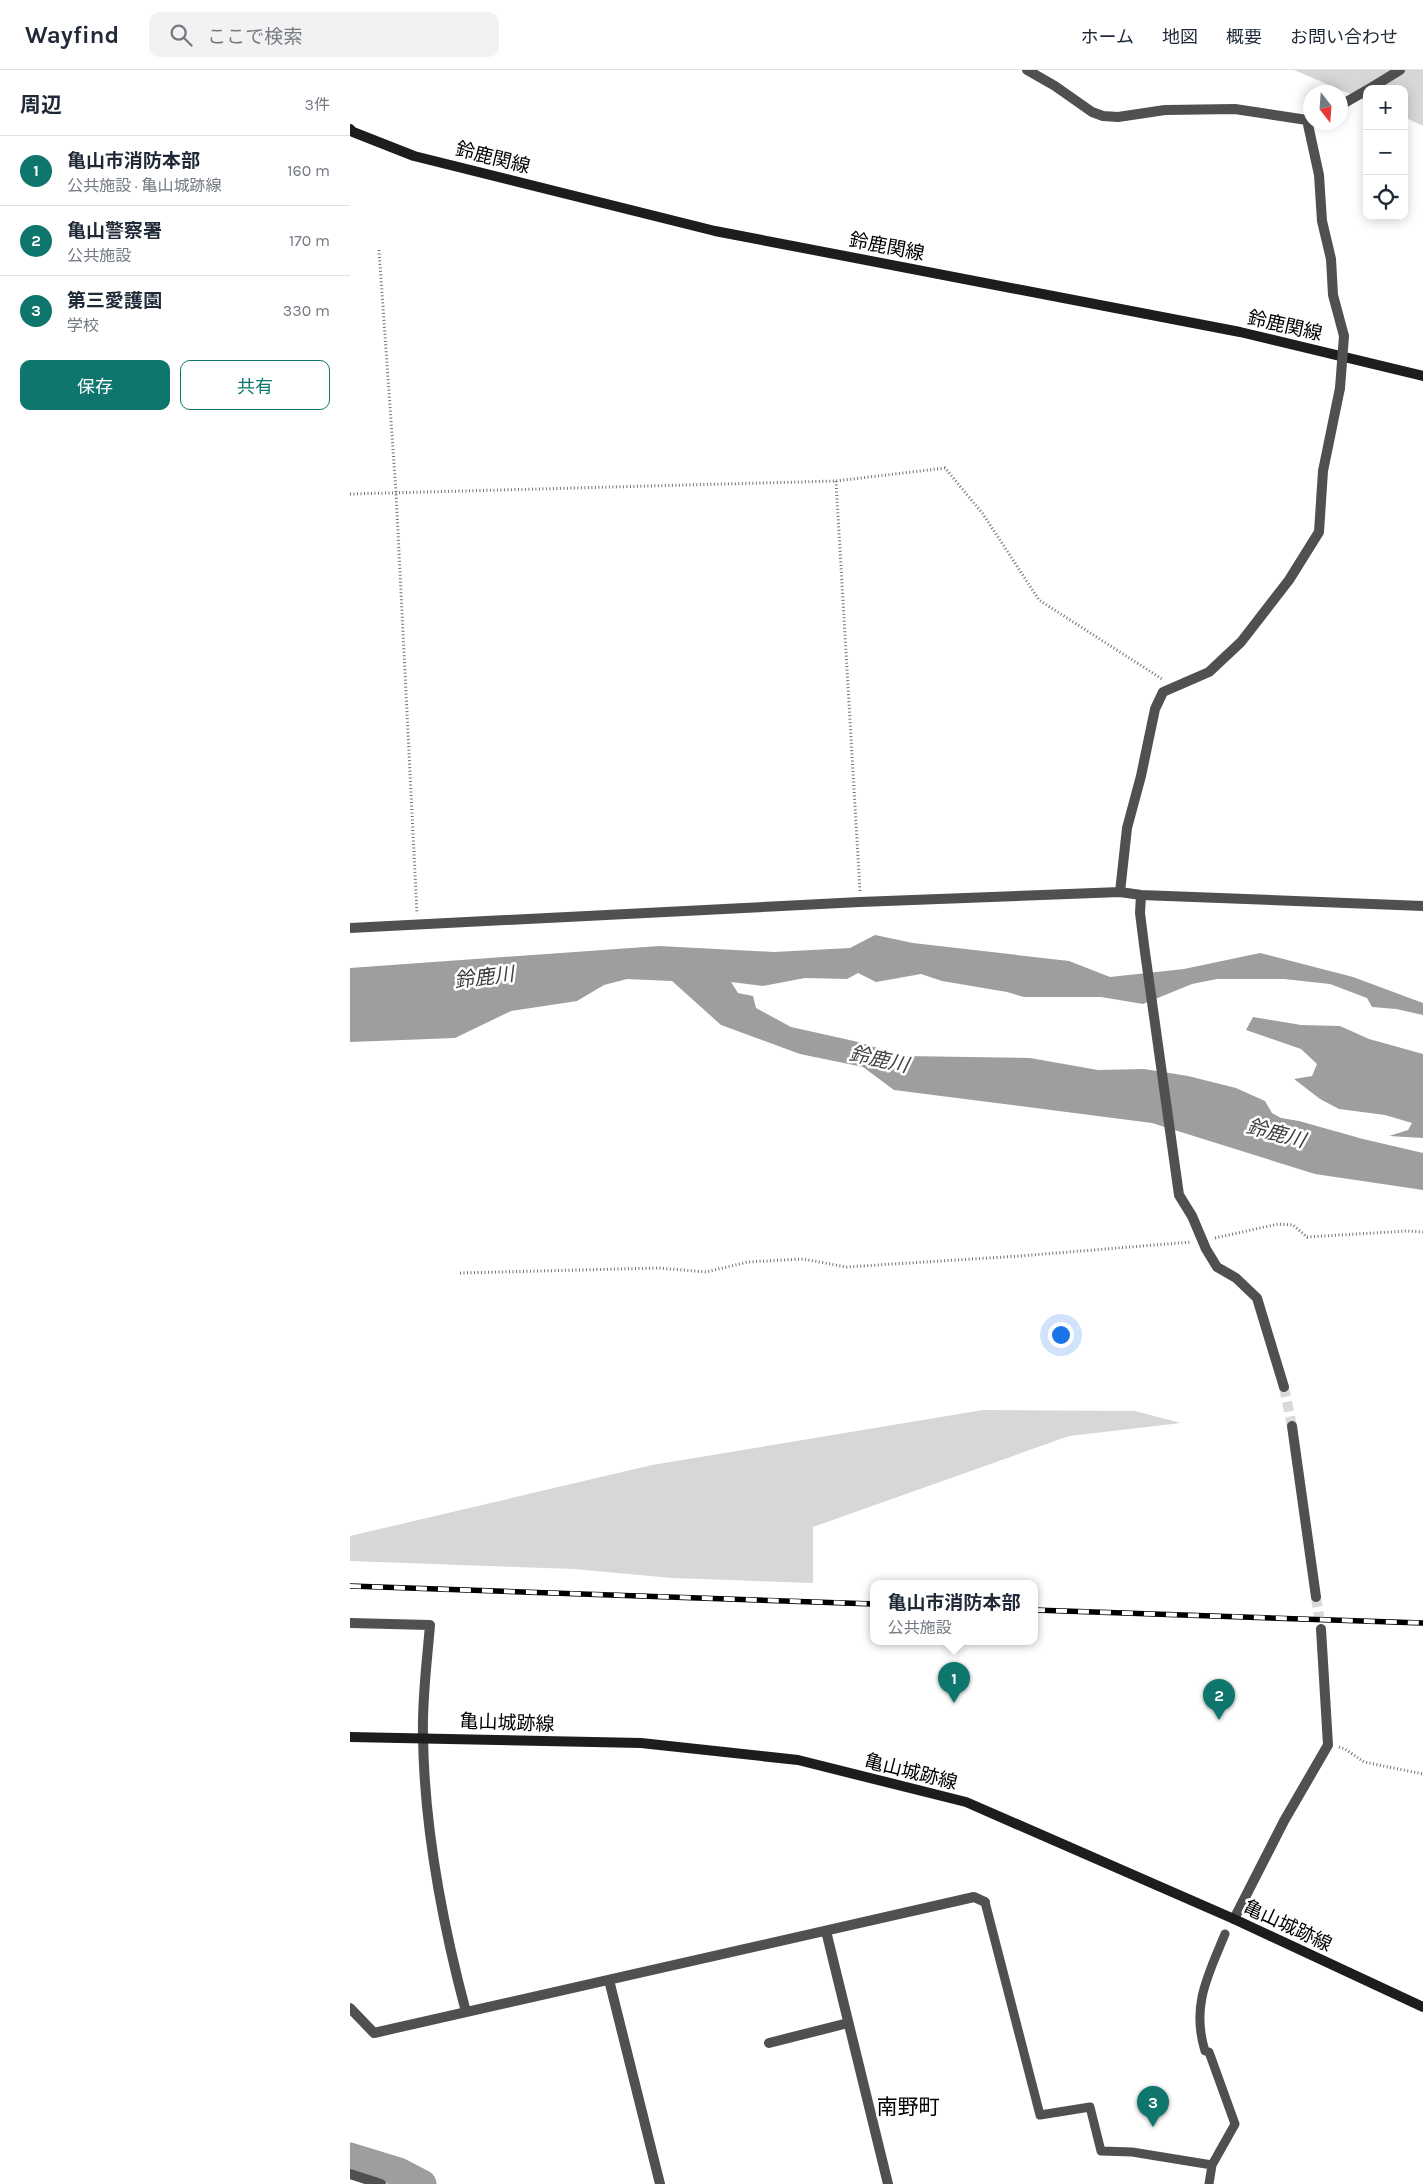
<!DOCTYPE html>
<html lang="ja">
<meta charset="utf-8">
<style>
body{margin:0;font-family:Karla,"Noto Sans JP",sans-serif;background:#f2f2f3;color:#1f2937}
.controls{position:absolute;right:15px;top:15px;display:grid;overflow:hidden;border-radius:10px;box-shadow:0 2px 12px #0003}
.controls button{width:45px;height:45px;display:grid;place-items:center;padding:0;border:0;border-bottom:1px solid #e0e1e3;background:#fff;color:#1f2937;font:25px sans-serif}
.compass{position:absolute;left:953px;top:15px;width:45px;height:45px;border-radius:50%;background:#fff;box-shadow:0 2px 12px #0003;rotate:163deg}
.you{position:absolute;left:710px;top:1264px;width:18px;height:18px;margin:-12px;border:4px solid #fff;border-radius:50%;background:#1a73e8;box-shadow:0 0 0 8px #1a73e833}
.badge{display:grid;place-items:center;width:32px;height:32px;border-radius:50%;background:#0f766e;color:#fff;font-size:16px;font-weight:700}
.pin{position:absolute;translate:-50% -41px;filter:drop-shadow(0 1px 2px #0008)}
.pin::after{content:'';position:absolute;top:26px;width:18px;height:15px;background:inherit;clip-path:polygon(0 0,100% 0,50% 100%)}
.popup{position:absolute;left:520px;top:1510px;width:168px;height:65px;box-sizing:border-box;display:grid;place-content:center;border-radius:10px;background:#fff;filter:drop-shadow(0 1px 4px #0005);font-size:16px;white-space:nowrap;color:#747a83}
.popup b{font-size:19px;color:#1f2937}
.popup::after{content:'';position:absolute;left:50%;top:100%;margin-left:-10px;border:10px solid transparent;border-top-color:#fff}
.list{margin:0;padding:0;list-style:none}
h2{display:flex;justify-content:space-between;align-items:center;height:65px;margin:0;padding:0 20px;font-size:21px}
h2 small{font-size:16px;font-weight:400;color:#747a83}
.list li{display:grid;grid-template-columns:32px 1fr auto;gap:15px;align-items:center;box-sizing:border-box;height:70px;padding:0 20px;border-top:1px solid #e0e1e3}
.list b{display:block;font-size:19px;white-space:nowrap}
.list p{margin:0;font-size:16px;white-space:nowrap;color:#747a83}
.list em{font-size:16px;font-style:normal;color:#747a83}
.actions{display:flex;gap:10px;padding:15px 20px}
.actions a{flex:1;padding:11px 0;border:1px solid #0f766e;border-radius:10px;text-align:center;font-size:18px;color:#0f766e}
.actions .main{background:#0f766e;color:#fff}
.icon{flex:none;width:28px;height:28px;fill:none;stroke:currentColor;stroke-width:2;stroke-linecap:round;stroke-linejoin:round}
.map{position:relative;flex:none;width:1073px;height:2114px;overflow:hidden}
header{display:flex;align-items:center;gap:30px;box-sizing:border-box;height:70px;padding:0 25px;background:#fff;border-bottom:1px solid #e0e1e3}
header strong{font-size:24px}
nav{display:flex;gap:28px;margin-inline-start:auto;font-size:18px}
.search{width:350px;height:45px;background:#f2f2f3;display:flex;align-items:center;gap:12px;box-sizing:border-box;padding:0 18px;border-radius:10px;color:#747a83;font-size:19px}
main{display:flex}
aside{flex:1;background:#fff}
.map>svg:first-child{display:block}
.green{fill:#d7d7d7}
.water{fill:#9e9e9e}
.lines{fill:none;stroke-linecap:round;stroke-linejoin:round}
.river{stroke:#9e9e9e;stroke-width:29}
.street-tunnel{stroke:#d9d9d9;stroke-width:10;stroke-dasharray:10 5;stroke-linecap:butt}
.path{stroke:#727272;stroke-width:3;stroke-dasharray:1 2.5;stroke-linecap:butt}
.lane{stroke:#505050;stroke-width:9}
.street{stroke:#505050;stroke-width:10}
.secondary{stroke:#1d1d1d;stroke-width:10}
.rail-casing{stroke:#000;stroke-width:5.5}
.rail{stroke:#fff;stroke-width:4;stroke-dasharray:11;stroke-linecap:butt}
.street-bridge{stroke:#505050;stroke-width:10}
.labels{text-anchor:middle;stroke-width:5;stroke-linejoin:round;paint-order:stroke}
.street-label{font-size:19px;fill:#000;stroke:#fff}
.water-label{font-size:20px;font-style:italic;fill:#3f3f3f;stroke:#fff}
.quarter-label{font-size:21px;fill:#000;stroke:#fff}
</style>
<header>
<strong>Wayfind</strong>
<div class="search"><svg class="icon" aria-label="search" viewBox="0 0 24 24"><circle cx="10" cy="10" r="6"/><path d="M15 15l6 6"/></svg>ここで検索</div>
<nav><a>ホーム</a><a>地図</a><a>概要</a><a>お問い合わせ</a></nav>
</header>
<main>
<aside>
<h2>周辺<small>3件</small></h2>
<ul class="list">
<li><span class="badge">1</span><div><b>亀山市消防本部</b><p>公共施設 · 亀山城跡線</p></div><em>160 m</em></li>
<li><span class="badge">2</span><div><b>亀山警察署</b><p>公共施設</p></div><em>170 m</em></li>
<li><span class="badge">3</span><div><b>第三愛護園</b><p>学校</p></div><em>330 m</em></li>
</ul>
<div class="actions"><a class="main">保存</a><a>共有</a></div>
</aside>
<div class="map">
<svg width="1073" height="2114" viewBox="0 0 1073 2114">
<rect width="100%" height="100%" fill="#fff"/>
<path class="green" d="M944,0H1073V56L1054,47V19H1017V31Z
M633,1340L785,1341L831,1353L719,1366L463,1457V1513L322,1508L224,1499L0,1491V1466L302,1395Z"/>
<path class="water" d="M525,865L563,873L719,891L760,907L834,899L910,883L1003,907L1073,933V945L1046,939L1022,937L1017,928L980,914L934,909H867L842,914L793,934L751,927H674L657,922L592,911L571,904L526,912L508,903L497,909L455,908L413,916L381,912L388,923L403,926L406,938L441,957L504,971L554,986L680,988L748,1000L794,999L838,1006L886,1018L915,1031L922,1043L931,1048L949,1051L1013,1069L1073,1083V1120L965,1104L802,1053L544,1020L513,997L450,984L371,955L322,911L277,909L254,915L227,931L161,941L105,968L0,972V898L309,876L424,882L500,878Z
M903,947L951,955L990,956L1019,969L1073,984V1068L1039,1066L1058,1060L1062,1053L1035,1045L989,1039L970,1029L944,1009L962,1006L967,994L951,979L896,960Z"/>
<g class="lines">
<path class="river" d="M0,2087L49,2102L72,2114"/>
<path class="street-tunnel" d="M934,1317L942,1356
M966,1527L971,1559"/>
<path class="path" d="M29,180L46,422L67,844
M486,411L510,821
M0,424L486,411L595,398L633,444L689,530L812,609
M865,1168L928,1154L943,1155L957,1167L1057,1161L1073,1162
M110,1203L309,1198L356,1202L398,1192L453,1189L496,1197L670,1186L841,1172
M989,1677L995,1679L1014,1692L1073,1704"/>
<path class="lane" d="M635,1832L690,2045L740,2037L751,2081L782,2082L862,2095
M859,2114L862,2095L885,2054L859,1982L855,1981C841,1936 858,1905 875,1864"/>
<path class="street" d="M677,0L705,16L742,42L753,46L768,47L815,40L885,39L957,50L961,49
M1019,19L1050,0
M991,35L1017,20
M957,50L969,105L972,151L981,189L983,225L994,266
M770,822L777,758L791,706L805,639L813,622L859,602L891,572L939,510L969,462L973,401L990,318
M791,825L790,843L794,875L829,1125L842,1146L856,1179L867,1197L886,1208L907,1228L934,1317
M0,858L510,832L770,822L791,825L1073,836
M942,1356L966,1527
M0,1553L80,1555C77,1592 72,1628 73,1665C74,1758 92,1852 116,1942
M884,1849L934,1751L978,1675L971,1559
M476,1861L538,2114
M259,1910L310,2114
M0,1938L24,1963L624,1827L635,1832
M419,1973L498,1953
M0,2104L31,2114"/>
<path class="secondary" d="M0,59L3,62L64,86L365,161L890,262L1073,306
M0,1667L291,1673L448,1690L616,1732L884,1849L1073,1937"/>
<g class="rail-casing">
<path id="rail" d="M0,1516L524,1534
M684,1540L1073,1553"/>
</g>
<use href="#rail" class="rail"/>
<path class="street-bridge" d="M990,318L994,266"/>
</g>
<g class="labels">
<g class="street-label">
<text transform="translate(143 87) rotate(14)" y="7">鈴鹿関線</text>
<text transform="translate(537 176) rotate(11)" y="7">鈴鹿関線</text>
<text transform="translate(935 255) rotate(13)" y="7">鈴鹿関線</text>
<text transform="translate(157 1652) rotate(2)" y="7">亀山城跡線</text>
<text transform="translate(561 1701) rotate(14)" y="7">亀山城跡線</text>
<text transform="translate(938 1855) rotate(25)" y="7">亀山城跡線</text>
</g>
<g class="water-label">
<text transform="translate(134 907) rotate(-7)" y="7">鈴鹿川</text>
<text transform="translate(529 989) rotate(12)" y="7">鈴鹿川</text>
<text transform="translate(926 1063) rotate(15)" y="7">鈴鹿川</text>
</g>
<g class="quarter-label">
<text x="558" y="2044">南野町</text>
</g>
</g>
</svg>
<div class="controls">
<button>+</button>
<button>−</button>
<button><svg class="icon" aria-label="locate" viewBox="0 0 24 24"><circle cx="12" cy="12" r="6"/><path d="M12 2v4M12 18v4M2 12h4M18 12h4"/></svg></button>
</div>
<svg class="compass" viewBox="-18 -18 36 36"><path d="M0-13l5 13h-10z" fill="#e53935"/><path d="M0 13l5-13h-10z" fill="#747a83"/></svg>
<div class="you"></div>
<div class="pin badge" style="left:604px;top:1633px">1</div>
<div class="popup"><b>亀山市消防本部</b>公共施設</div>
<div class="pin badge" style="left:869px;top:1650px">2</div>
<div class="pin badge" style="left:803px;top:2057px">3</div>
</div>
</main>
